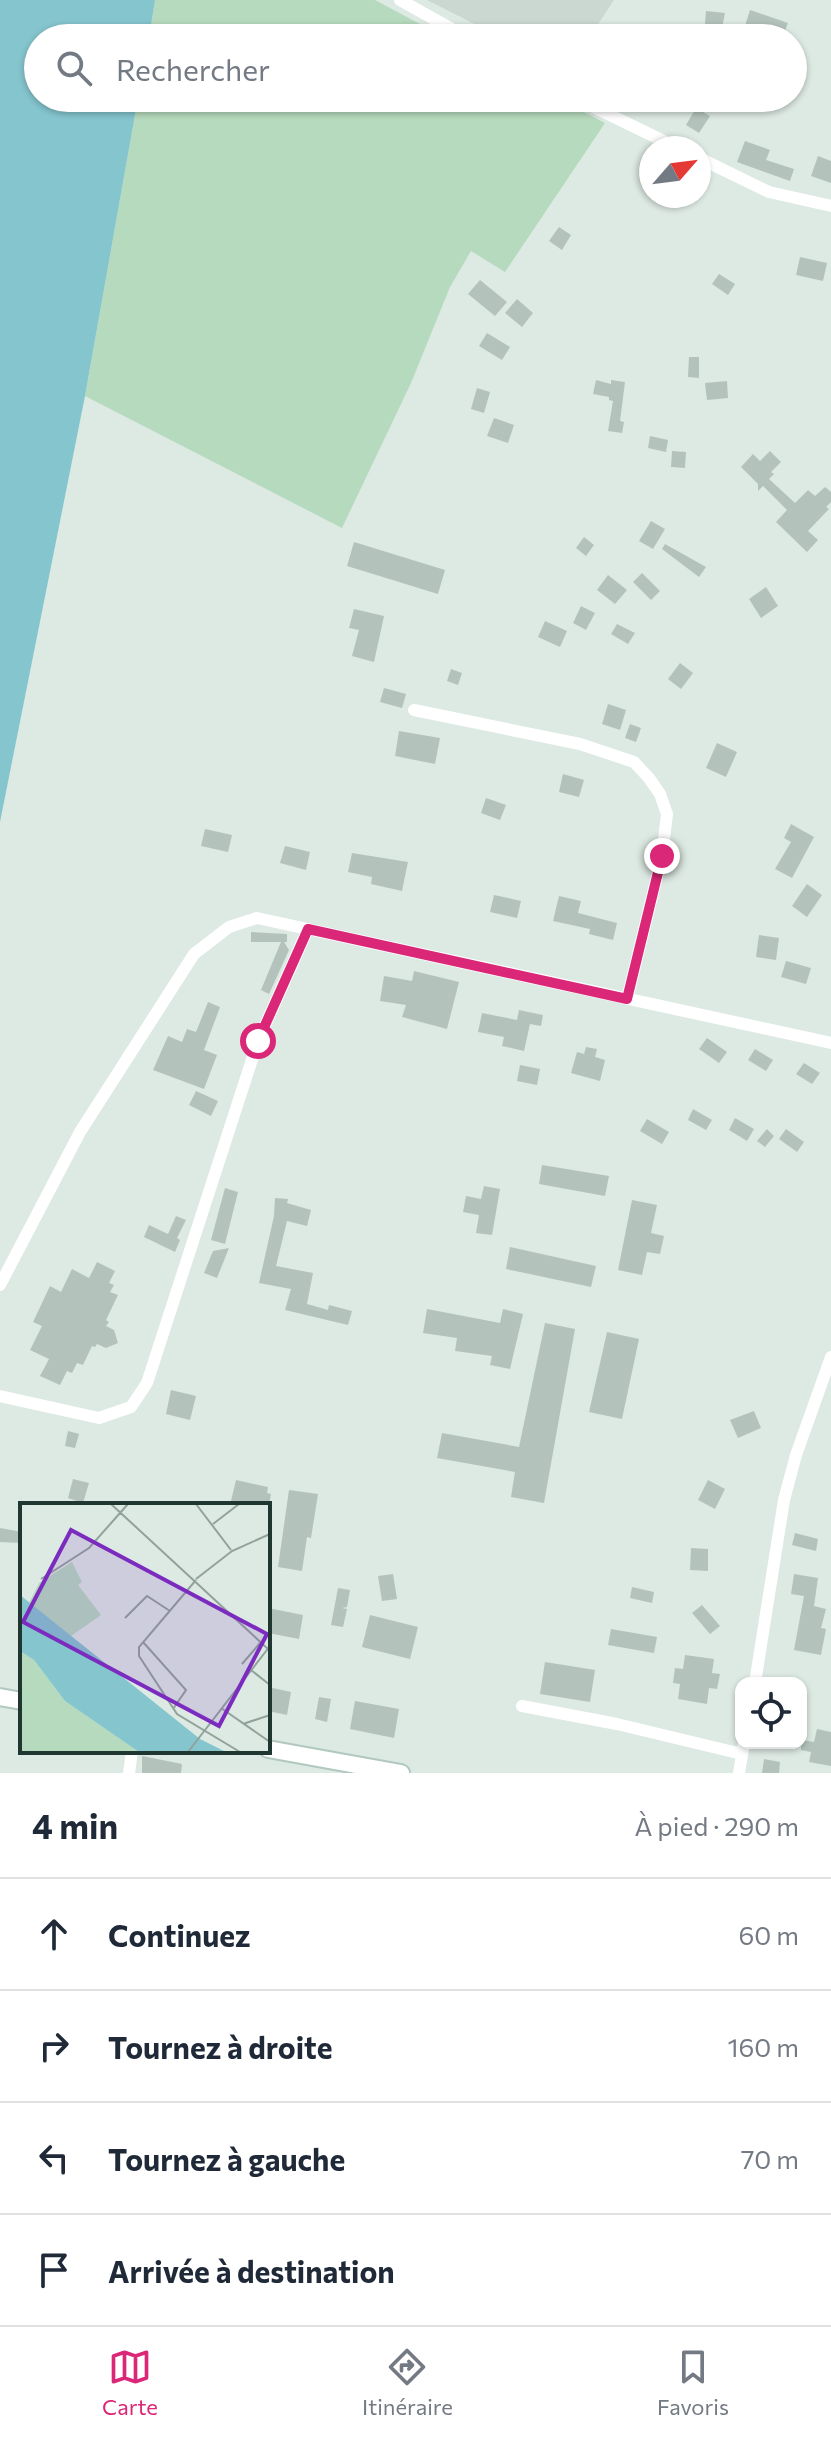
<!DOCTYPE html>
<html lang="fr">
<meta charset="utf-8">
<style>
body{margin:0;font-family:Commissioner,sans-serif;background:#f6f6f7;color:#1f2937}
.controls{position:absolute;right:24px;bottom:24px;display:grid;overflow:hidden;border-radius:16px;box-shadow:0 2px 6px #0004}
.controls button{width:72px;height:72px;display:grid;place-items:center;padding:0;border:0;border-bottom:2px solid #e0e1e3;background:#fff;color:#1f2937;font:40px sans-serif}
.compass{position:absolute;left:639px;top:136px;width:72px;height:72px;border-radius:50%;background:#fff;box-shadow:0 2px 6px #0004;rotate:62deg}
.stop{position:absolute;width:24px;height:24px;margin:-18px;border:6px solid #db2777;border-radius:50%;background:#fff}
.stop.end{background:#db2777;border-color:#fff;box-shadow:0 2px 8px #0008}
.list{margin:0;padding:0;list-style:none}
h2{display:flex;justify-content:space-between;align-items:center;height:104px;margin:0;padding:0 32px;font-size:34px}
h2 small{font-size:26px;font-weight:400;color:#747a83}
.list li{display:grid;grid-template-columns:52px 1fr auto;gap:24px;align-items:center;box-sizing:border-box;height:112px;padding:0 32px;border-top:2px solid #e0e1e3}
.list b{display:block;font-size:30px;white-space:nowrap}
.list em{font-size:26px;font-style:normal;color:#747a83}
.icon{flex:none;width:44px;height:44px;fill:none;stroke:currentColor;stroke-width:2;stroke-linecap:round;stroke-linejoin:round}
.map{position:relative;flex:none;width:831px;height:1773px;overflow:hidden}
.search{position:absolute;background:#fff;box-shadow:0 2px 6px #0004;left:24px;right:24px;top:24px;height:88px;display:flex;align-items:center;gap:20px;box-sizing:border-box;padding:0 28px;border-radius:44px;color:#747a83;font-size:30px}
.sheet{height:552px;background:#fff}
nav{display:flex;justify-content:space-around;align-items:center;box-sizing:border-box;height:112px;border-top:2px solid #e0e1e3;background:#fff;font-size:22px;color:#747a83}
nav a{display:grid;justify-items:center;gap:4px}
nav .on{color:#db2777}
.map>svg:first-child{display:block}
.built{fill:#cbd8d2}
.green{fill:#b6dabe}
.water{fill:#85c5ce}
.building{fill:#b3c3bc}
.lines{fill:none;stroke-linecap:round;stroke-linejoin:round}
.secondary-casing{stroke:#b1c8bf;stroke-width:20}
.street{stroke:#fff;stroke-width:12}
.secondary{stroke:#fff;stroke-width:16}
.route{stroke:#db2777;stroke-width:10}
.inset-road{fill:none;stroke:#91a29b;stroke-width:2}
.view{fill:#7b2cbf;fill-opacity:0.15;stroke:#7b2cbf;stroke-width:4}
.inset-edge{fill:none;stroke:#1f3730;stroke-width:4}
</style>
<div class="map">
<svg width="831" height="1773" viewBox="0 0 831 1773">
<rect width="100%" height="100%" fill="#dde9e3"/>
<path class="built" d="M427,0H614L589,38H502Z"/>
<path class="green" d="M155,0H375L446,38H149Z
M138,98H557L605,123L505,272L471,251L450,287L411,383L342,528L85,396Z"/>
<path class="water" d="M0,0H155L149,38H38V98H138L85,396L0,822Z"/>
<path class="building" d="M750,10L788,23L782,38L745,26Z
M706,11L725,13L720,38H704Z
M631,98H643L635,111L627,106Z
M696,108L710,116L699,133L686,125Z
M745,141L770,150L766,160L794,169L790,181L737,162Z
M818,156L831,161V183L811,176Z
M559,227L571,235L562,250L549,241Z
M800,257L827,263L823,281L796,275Z
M719,274L735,284L728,295L712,284Z
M480,280L507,302L495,316L468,294Z
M517,299L533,313L522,327L505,313Z
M487,333L510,347L502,360L479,346Z
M689,357H699V378L688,377Z
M596,380L611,384V380L625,382L620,421L624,422L622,433L608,431L613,401L609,400V397L593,394Z
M727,381L728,398L707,400L705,383Z
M477,388L490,392L484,413L471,409Z
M494,418L514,425L508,443L487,436Z
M650,436L668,440L666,452L648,448Z
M672,451L686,452L685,468L671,467Z
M770,451L781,462L771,472L774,474L769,479L795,503L808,490L815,496L825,487L831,492V502L826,507L829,509L808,531L818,540L807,552L776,522L787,510L763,486L758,491V484L741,467L753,454L760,461Z
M651,521L665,529L653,549L639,541Z
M584,537L594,545L586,556L576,548Z
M354,542L445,570L438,594L347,566Z
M665,544L706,567L699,577L662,549Z
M642,573L660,591L651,600L633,582Z
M608,575L627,590L615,604L597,590Z
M766,587L778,606L761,618L749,599Z
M581,606L595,613L586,630L573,623Z
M354,609L384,616L374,662L352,656L359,630L349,628Z
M545,621L567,631L560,647L538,637Z
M617,624L635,633L628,644L611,634Z
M680,663L693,673L681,689L668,679Z
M451,669L462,673L458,685L447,681Z
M384,688L406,694L402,708L380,702Z
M608,704L626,710L620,730L602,724Z
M630,724L641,728L636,742L625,738Z
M399,731L440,738L435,764L395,756Z
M717,743L737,752L726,777L706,768Z
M563,774L584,780L579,797L559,792Z
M486,798L506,805L500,820L481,813Z
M791,824L814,837L792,878L775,869L791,842L784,838Z
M205,829L232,835L228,852L201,846Z
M285,846L310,852L306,870L280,863Z
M352,853L408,862L402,891L371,884L372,877L348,872Z
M807,884L822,895L807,917L792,906Z
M494,895L521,901L517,918L490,912Z
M559,896L581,901L578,913L617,923L613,940L589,934L590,929L553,921Z
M251,932L287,934V942H284L289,950L269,994L261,990L281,942H251Z
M759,935L779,938L776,960L756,957Z
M786,961L811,968L806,984L781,977Z
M414,971L459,982L447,1029L402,1017L406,1005L380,1001L384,976L412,981Z
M208,1002L220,1007L204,1050L217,1055L204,1089L153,1070L168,1036L182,1042L187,1029L196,1032Z
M519,1010L543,1015L541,1026L530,1024L524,1051L502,1046L504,1037L478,1032L482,1013L517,1020Z
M707,1038L727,1052L719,1063L699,1049Z
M586,1047L597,1049L595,1057L605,1060L600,1081L571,1073L577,1052L584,1054Z
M755,1049L773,1060L766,1071L748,1060Z
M804,1063L820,1073L812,1084L796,1074Z
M520,1065L540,1069L537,1085L517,1081Z
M196,1091L218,1101L211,1116L189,1105Z
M693,1109L712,1120L706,1130L688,1120Z
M735,1118L754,1129L747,1141L729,1130Z
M647,1119L669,1132L662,1144L640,1131Z
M767,1129L774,1136L765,1147L757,1141Z
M786,1129L804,1142L797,1152L779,1139Z
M542,1165L609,1176L605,1196L539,1184Z
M484,1186L500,1189L492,1235L476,1233L479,1215L463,1212L466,1196L481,1199Z
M225,1188L238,1192L225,1244L211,1240Z
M275,1198L288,1199L287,1203L311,1210L307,1226L287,1221L276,1266L313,1273L307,1304L328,1310L329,1305L352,1311L348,1325L285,1310L291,1289L259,1283L274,1216Z
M632,1200L657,1205L651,1233L664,1236L660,1254L647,1252L642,1275L618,1270Z
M176,1216L186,1220L177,1238L180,1240L175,1252L144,1237L149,1225L168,1234Z
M510,1247L596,1266L591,1287L506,1269Z
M229,1248L217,1278L204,1273L213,1251Z
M97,1262L115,1271L109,1283L114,1285L110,1292L118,1295L106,1320L109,1322L106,1326L114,1330L118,1343L106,1348L97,1344L95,1347L92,1346L83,1365L77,1363L72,1373L67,1371L60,1385L40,1376L49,1359L30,1350L42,1326L33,1322L50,1286L61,1292L72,1269L89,1278Z
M427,1309L500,1323L503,1309L523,1314L510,1369L490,1365L492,1356L455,1351L457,1338L423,1333Z
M545,1323L575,1329L544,1503L511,1497L515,1472L437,1458L442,1433L519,1447Z
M607,1332L639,1339L622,1419L589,1412Z
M171,1390L196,1396L190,1420L166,1414Z
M754,1411L761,1428L738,1438L730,1420Z
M68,1431L79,1434L75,1448L65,1446Z
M73,1479L89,1483L83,1503L68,1498Z
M236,1480L268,1487L267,1493L271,1494L269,1505H230Z
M708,1480L725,1489L715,1509L698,1500Z
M289,1490L318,1494L311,1538L307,1537L302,1571L278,1567Z
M0,1528L22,1532V1543L0,1542Z
M795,1533L818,1539L816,1551L792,1545Z
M691,1548L708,1549V1571L690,1570Z
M393,1574L397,1599L382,1601L378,1576Z
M794,1574L818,1578L814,1606L826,1609L821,1628L826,1629L821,1655L794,1650L804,1596L791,1594Z
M632,1587L654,1592L652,1603L630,1598Z
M338,1588L350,1590L347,1607L342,1608L347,1609L343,1627L331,1625Z
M702,1605L720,1626L710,1634L692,1613Z
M268,1608L303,1615L299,1639L268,1633Z
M370,1615L418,1627L410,1659L362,1647Z
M611,1629L657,1637L654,1653L608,1645Z
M685,1655L714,1659L712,1673L720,1674L717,1689L709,1688L707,1704L678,1699L680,1684L673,1683L675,1668L683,1669Z
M545,1662L595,1670L590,1702L540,1694Z
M268,1687L291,1692L287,1715L268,1711Z
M319,1697L331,1699L327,1722L315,1719Z
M355,1701L399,1709L394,1738L350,1729Z
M817,1729L831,1732V1766L809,1762L811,1752L801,1750V1740L814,1742Z
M142,1756L182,1764L181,1773H142Z
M764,1759L780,1762L779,1773H762Z"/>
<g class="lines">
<g class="secondary-casing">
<path id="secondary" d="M0,1697L22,1701
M268,1749L401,1773"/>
</g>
<path class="street" d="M400,0L468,38
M575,98L678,148
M699,158L769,192L831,206
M414,710L580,744L634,762L649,778L660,794L667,814L662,856L627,999
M0,1285L80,1132L194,954L229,927L257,918L831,1043
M0,1396L99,1418L131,1407L147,1383L258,1041L308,929
M755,1683L784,1500L796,1455L831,1357
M522,1706L617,1724L742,1754
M129,1773L132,1751
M739,1773L744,1743"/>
<use href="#secondary" class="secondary"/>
</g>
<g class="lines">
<path class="route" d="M258,1041L308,929L627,999L662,856"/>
</g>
<g transform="translate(20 1503)">
<rect width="250" height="250" fill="#dde9e3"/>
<path d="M52,59L62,79L58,82L81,112L51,133L9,100L19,80ZM0,148L14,157L45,198L119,249H0Z" fill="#b6dabe"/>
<path d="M0,92L180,236L206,249H119L45,198L14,157L0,148Z" fill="#85c5ce"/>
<path class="inset-road" d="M91,1L248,146M176,1L211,47M193,21L219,1M21,76L69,45L108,1M176,76L212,48L250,31M176,77L119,144V153L157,211L220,249M105,115L127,93L150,108M123,139L166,187L153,206M222,161L240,140M231,167L250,182M201,205L250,239M223,221L250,212M168,249L250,143"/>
<path class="view" d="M51,27L247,131L199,223L3,119Z"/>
<rect width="250" height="250" class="inset-edge"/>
</g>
</svg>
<div class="controls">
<button><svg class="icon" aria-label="locate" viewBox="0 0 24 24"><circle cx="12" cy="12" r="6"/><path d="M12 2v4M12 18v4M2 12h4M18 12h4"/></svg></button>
</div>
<svg class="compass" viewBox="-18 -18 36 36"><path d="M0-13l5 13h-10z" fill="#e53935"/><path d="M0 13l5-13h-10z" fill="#747a83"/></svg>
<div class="stop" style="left:258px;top:1041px"></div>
<div class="stop end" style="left:662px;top:856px"></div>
<div class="search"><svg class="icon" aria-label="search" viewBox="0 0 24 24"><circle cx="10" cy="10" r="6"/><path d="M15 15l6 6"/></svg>Rechercher</div>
</div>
<section class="sheet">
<h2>4 min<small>À pied · 290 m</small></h2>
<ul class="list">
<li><svg class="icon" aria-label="ahead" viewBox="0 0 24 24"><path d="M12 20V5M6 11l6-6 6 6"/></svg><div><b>Continuez</b></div><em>60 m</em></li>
<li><svg class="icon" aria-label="right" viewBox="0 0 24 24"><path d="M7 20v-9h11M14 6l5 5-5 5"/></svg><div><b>Tournez à droite</b></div><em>160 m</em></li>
<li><svg class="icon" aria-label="left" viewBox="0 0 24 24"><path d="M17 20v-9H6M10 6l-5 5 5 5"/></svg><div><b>Tournez à gauche</b></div><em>70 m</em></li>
<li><svg class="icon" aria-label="arrive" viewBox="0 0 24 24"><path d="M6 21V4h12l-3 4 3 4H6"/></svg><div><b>Arrivée à destination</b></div></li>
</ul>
</section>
<nav>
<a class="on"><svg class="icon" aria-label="map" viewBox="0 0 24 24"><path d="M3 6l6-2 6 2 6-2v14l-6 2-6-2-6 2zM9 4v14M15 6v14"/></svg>Carte</a>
<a><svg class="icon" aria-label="directions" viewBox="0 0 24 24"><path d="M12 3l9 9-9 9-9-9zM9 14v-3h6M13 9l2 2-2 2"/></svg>Itinéraire</a>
<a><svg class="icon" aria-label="saved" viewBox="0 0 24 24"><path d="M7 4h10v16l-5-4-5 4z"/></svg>Favoris</a>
</nav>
